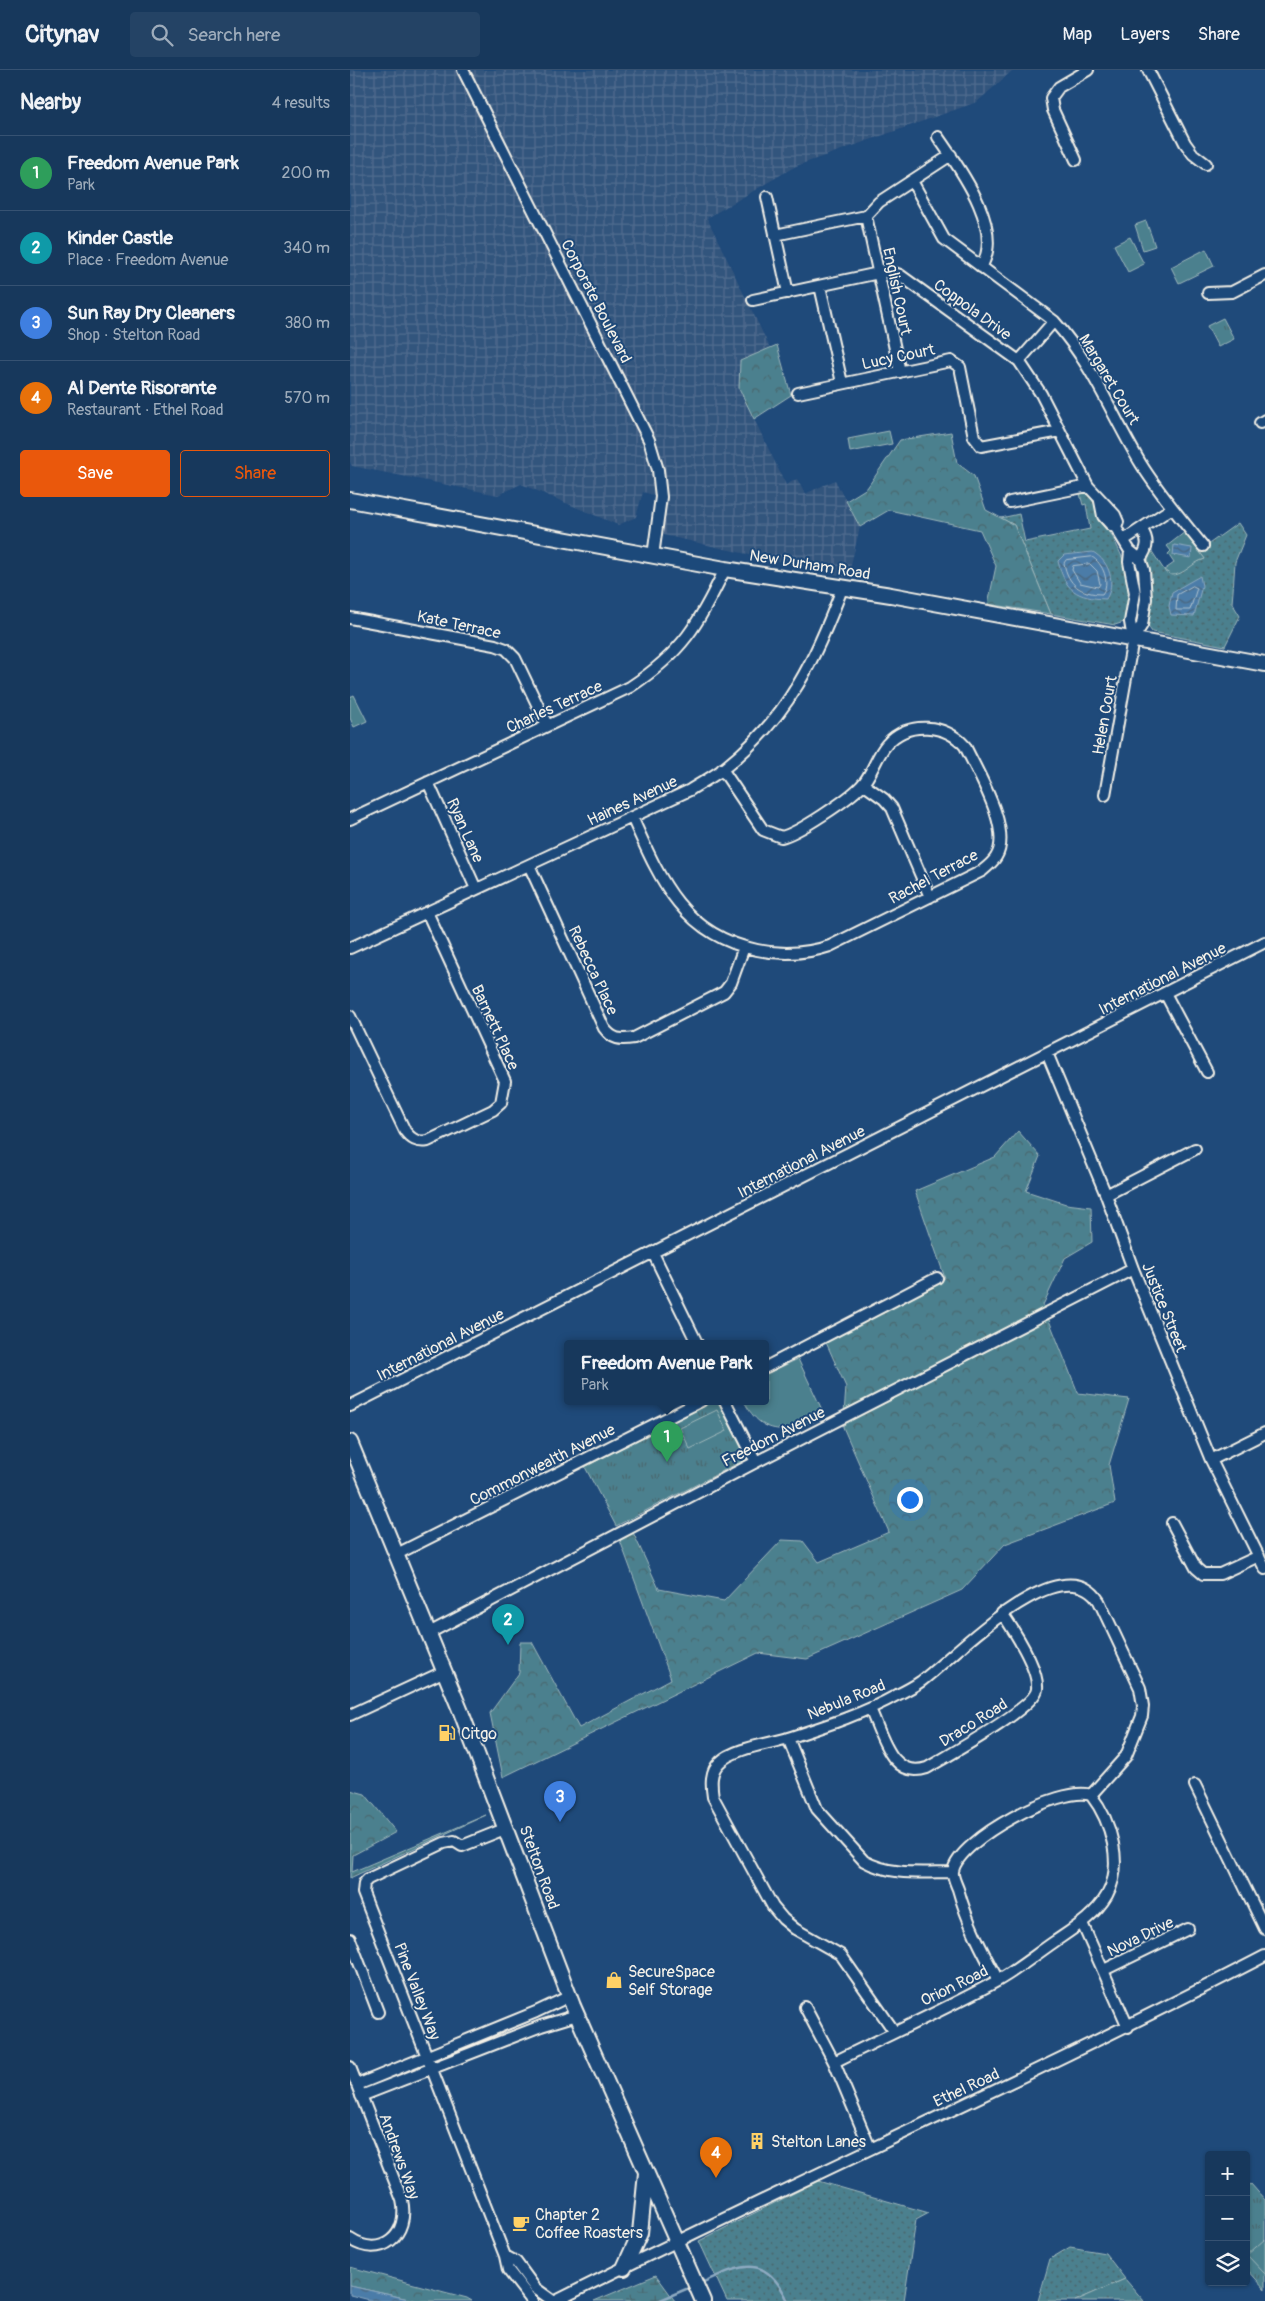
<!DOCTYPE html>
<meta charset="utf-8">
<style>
body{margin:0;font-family:Pangolin,sans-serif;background:#244365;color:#f1f3f6}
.controls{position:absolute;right:15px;bottom:15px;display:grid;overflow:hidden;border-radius:5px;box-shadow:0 1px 4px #0004}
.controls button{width:45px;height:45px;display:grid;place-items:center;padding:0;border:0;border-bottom:1px solid #365272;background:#17385c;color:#f1f3f6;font:25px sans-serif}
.you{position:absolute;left:559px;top:1429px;width:18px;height:18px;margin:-12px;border:4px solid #fff;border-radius:50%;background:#1a73e8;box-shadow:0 0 0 8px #1a73e833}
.badge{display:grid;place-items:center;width:32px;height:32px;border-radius:50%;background:#ea580c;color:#fff;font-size:16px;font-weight:700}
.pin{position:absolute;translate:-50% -41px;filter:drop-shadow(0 1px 2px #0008)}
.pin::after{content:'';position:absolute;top:26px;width:18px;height:15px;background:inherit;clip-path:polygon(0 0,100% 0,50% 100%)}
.popup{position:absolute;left:214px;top:1270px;width:205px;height:65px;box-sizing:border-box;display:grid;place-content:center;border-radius:5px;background:#17385c;filter:drop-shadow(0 1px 4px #0005);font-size:16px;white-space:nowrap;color:#9eacbb}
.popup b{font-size:19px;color:#f1f3f6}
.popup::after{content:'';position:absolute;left:50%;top:100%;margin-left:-10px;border:10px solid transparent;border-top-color:#17385c}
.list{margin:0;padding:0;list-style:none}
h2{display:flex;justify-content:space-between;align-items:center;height:65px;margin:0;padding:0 20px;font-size:21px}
h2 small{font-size:16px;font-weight:400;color:#9eacbb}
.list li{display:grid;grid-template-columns:32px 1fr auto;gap:15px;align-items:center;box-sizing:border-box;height:75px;padding:0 20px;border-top:1px solid #365272}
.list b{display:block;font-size:19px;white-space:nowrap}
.list p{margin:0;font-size:16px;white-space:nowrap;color:#9eacbb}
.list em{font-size:16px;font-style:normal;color:#9eacbb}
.actions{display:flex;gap:10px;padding:15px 20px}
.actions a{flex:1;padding:11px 0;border:1px solid #ea580c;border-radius:5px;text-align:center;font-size:18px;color:#ea580c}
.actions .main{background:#ea580c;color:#fff}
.icon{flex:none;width:28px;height:28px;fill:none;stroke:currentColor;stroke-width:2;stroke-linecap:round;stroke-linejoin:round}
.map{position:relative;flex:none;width:915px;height:2231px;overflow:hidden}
header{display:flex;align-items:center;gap:30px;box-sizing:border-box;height:70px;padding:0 25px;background:#17385c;border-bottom:1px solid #365272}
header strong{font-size:24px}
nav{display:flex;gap:28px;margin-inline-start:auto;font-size:18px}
.search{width:350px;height:45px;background:#244365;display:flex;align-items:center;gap:12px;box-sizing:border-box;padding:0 18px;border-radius:5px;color:#9eacbb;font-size:19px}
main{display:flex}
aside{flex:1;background:#17385c}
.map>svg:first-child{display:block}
.industrial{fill:url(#industrial-grid)}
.grass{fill:url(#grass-dots);stroke:#a0b8bb}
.forest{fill:url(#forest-crowns);stroke:#a0b8bb}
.wetland{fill:url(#wetland-marsh);stroke:#a0b8bb}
.park{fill:url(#park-tufts);stroke:#a0b8bb}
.garden{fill:#4b808e;stroke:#a0b8bb}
.water{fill:url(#water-waves);stroke:#8fabc2}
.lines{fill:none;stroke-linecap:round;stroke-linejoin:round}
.shore{stroke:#b0c2ce;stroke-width:1}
.stream{stroke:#8fabc2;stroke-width:2.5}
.street-casing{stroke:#f4f1e8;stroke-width:14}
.secondary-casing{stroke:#f4f1e8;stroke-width:18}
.street{stroke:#1f4a7a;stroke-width:10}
.secondary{stroke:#1f4a7a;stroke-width:14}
.labels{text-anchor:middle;stroke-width:4;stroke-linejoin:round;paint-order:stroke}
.street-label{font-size:16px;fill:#f4f1e8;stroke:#1f4a7a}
.poi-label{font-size:16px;fill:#f4f1e8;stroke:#1f4a7a;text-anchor:start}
</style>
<header>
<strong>Citynav</strong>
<div class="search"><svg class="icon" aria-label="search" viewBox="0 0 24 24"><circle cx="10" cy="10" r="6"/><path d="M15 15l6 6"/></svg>Search here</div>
<nav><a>Map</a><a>Layers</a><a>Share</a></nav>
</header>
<main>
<aside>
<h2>Nearby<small>4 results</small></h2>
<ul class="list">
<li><span class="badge" style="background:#2e9e5b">1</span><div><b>Freedom Avenue Park</b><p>Park</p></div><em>200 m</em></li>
<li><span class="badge" style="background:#0f9aa8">2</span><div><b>Kinder Castle</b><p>Place · Freedom Avenue</p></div><em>340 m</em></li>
<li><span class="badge" style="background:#3f7fe0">3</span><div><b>Sun Ray Dry Cleaners</b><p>Shop · Stelton Road</p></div><em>380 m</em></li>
<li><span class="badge" style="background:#e8710a">4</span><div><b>Al Dente Risorante</b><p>Restaurant · Ethel Road</p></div><em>570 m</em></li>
</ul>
<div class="actions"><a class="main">Save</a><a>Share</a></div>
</aside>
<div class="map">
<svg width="915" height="2231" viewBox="0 0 915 2231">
<defs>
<pattern id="industrial-grid" width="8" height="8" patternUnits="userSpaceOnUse" patternTransform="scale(1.25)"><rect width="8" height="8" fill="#33547d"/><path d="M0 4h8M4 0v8" fill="none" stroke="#516d8f"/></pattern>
<pattern id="grass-dots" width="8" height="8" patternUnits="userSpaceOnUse" patternTransform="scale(1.25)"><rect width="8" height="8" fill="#4b808e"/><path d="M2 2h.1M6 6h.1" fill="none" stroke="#4a676e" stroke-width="1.8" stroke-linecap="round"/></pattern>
<pattern id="forest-crowns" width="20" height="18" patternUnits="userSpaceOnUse" patternTransform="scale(1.25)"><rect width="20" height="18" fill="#4b808e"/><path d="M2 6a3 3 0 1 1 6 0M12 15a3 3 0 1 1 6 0" fill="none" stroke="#4a676e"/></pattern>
<pattern id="wetland-marsh" width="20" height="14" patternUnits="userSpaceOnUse" patternTransform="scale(1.25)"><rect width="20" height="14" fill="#4b808e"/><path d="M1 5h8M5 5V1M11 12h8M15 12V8" fill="none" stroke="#4a676e"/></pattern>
<pattern id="park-tufts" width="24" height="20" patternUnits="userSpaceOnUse" patternTransform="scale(1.25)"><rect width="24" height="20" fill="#4b808e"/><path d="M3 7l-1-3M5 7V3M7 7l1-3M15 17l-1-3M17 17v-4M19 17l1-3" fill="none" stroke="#4a676e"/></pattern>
<pattern id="water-waves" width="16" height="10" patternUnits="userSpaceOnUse" patternTransform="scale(1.25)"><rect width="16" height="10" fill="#4b7ca8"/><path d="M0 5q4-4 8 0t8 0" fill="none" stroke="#4a657c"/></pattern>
</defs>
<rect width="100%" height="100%" fill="#1f4a7a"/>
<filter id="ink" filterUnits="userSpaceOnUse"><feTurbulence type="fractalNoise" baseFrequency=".02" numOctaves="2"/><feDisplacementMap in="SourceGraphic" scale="10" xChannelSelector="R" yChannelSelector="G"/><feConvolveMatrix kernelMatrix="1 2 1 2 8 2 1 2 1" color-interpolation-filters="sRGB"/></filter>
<g filter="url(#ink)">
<path class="industrial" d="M0,0H663L627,32L446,96L357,148L420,278L390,291L389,318L436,415L447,409L455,424L485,410L510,457L498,507L309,464L314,428L293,422L286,447L268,455L171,414L148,425L2,396L0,392Z"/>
<path class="grass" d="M733,421L740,426C759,463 795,510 774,552L765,555L701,544L664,455L651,448L669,444L675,472L740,459L736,434L733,435L730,424Z
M888,453L896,465L885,492L883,521L882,533L890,546L875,576L802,562C790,549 795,496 801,480L816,503L855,489L849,481Z
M468,2111L579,2143L566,2150L554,2231H377L349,2171Z
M720,2177L755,2183L775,2209L725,2231H688L700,2189Z"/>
<path class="forest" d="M427,275L441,325L404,349L389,318L390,291Z
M601,362L607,393L624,406L636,440L664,455L701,544L638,534L646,496L630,460L539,440L510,457L496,431L517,418L550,370Z
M668,1061L690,1086L676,1121L716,1134L741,1137L742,1172L715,1188L693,1235L728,1323L779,1329L759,1395L765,1433L655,1474L612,1520L457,1589L408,1583L153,1707L140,1643L169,1603L170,1572H182L229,1658L321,1609L268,1465L281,1458L309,1519L374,1531L432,1470L453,1471L469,1492L539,1462L493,1357L496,1317L475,1270L595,1208L565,1121L645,1087Z
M0,1720L15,1724L46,1762L3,1785L2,1802L136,1745L0,1808Z
M0,2197L117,2228L122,2231H68L0,2216Z"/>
<path class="wetland" d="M306,2205L325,2231H244Z"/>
<path class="park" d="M873,248L884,269L868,277L857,256Z
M539,361L542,374L500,382L498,369Z
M361,1331H370L400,1387L266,1456L235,1397Z
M901,2114L915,2130V2219L896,2198V2118Z
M775,2209L794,2231H725Z"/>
<path class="garden" d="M796,151L805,176L793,180L785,155Z
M780,167L794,194L778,202L764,175Z
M856,179L864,196L829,213L821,197Z
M835,462L855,489C842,492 834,506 821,505L814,500L824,493L818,484L821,481L817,476Z
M787,493L793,517L787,552L789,526L785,496Z
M4,625L17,651L4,657L0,648V627Z
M448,1289L475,1346C442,1362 413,1370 394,1331H416V1304Z
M367,1340L377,1361L340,1379L330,1358Z
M915,2169V2204L897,2185Z"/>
<path class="water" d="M824,475L842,478L841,488L823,485Z
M743,482C760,492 766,513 756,529C727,528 715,521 708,491L714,485Z
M850,506L852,516L844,546L821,545L819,536L822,522Z
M0,2216L67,2231H24L0,2225Z"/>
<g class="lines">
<path class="shore" d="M742,487C753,493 761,513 752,524C731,524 718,515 714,493L716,490Z
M740,494L747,501L750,514L748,517L730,513L722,500L723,496Z
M843,516L847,518L840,540H826L827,525Z"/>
<path class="stream" d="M351,2213C392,2195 415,2182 438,2231
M308,2231L341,2217"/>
<g class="street-casing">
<path id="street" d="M113,0L299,370L308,400L311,427L303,486
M798,0L835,73L843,84L856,94
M588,67C610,99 655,159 631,197
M726,90L703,40L701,28L709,17L738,0
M562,111L594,169L704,251C744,296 761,344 791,394C809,423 832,450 853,476
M417,127L438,223
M516,146L550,302
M516,146L529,132L601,85
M425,165L516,146
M470,216L492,313
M858,223L882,222L915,205
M403,230L538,201L550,205L669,291L691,324L738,416L765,445L768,452L766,458
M669,291L704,251
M448,323L601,291L610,297L624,367L631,376L710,361
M910,353L915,350
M750,431L753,446L761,455L766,458L780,481L790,489L794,500L796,529L792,555L783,569
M660,432L738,416
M774,470L822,438
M790,489C798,479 799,470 792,460
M0,548L145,575L156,579L165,588L197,655
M78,712L126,819
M513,714L534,729L542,738L580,827
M755,725L783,569L780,552L785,523L779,492L780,481
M282,747C310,810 333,865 407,880C432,885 456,884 480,876L632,801C637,797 643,792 646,787C663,760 627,702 615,676C596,654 558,650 537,674C526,686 522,705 511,716C499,729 447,764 431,767L413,760L372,699
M0,749L280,617C332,583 349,554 375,499
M179,795L254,958C263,970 270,970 284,968L374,922L381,913L394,877
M0,878L340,720C352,712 367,705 378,695C439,646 466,588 493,516
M815,923L857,1002
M0,946L55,1061C61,1069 67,1073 78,1071L143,1040L151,1033L155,1011L77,842
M697,983L756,1125L783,1199L861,1390L915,1499
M756,1125L845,1079
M303,1183L347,1273
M416,1297L587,1208
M375,1331L406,1392
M0,1336L915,872
M861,1390L915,1363
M822,1453L846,1498L853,1504H870L909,1486
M47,1484L351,1331
M79,1563L406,1392L783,1199
M520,1639C532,1664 541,1710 577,1698C597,1686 685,1638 687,1619C689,1599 663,1559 652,1543
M0,1645L95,1601
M438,1668L467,1739L514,1791C541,1806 572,1802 603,1802
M845,1715L915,1859
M157,1758L112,1776L104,1771L94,1773L18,1809L14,1813L13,1823L155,2186L158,2200L182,2231
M732,1853L778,1957
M0,1869L28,1942
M754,1900L838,1859
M648,1910C632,1881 617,1852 608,1819C606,1814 602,1806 603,1801C609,1769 711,1715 741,1725
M455,1937L484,1992L520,2078
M544,1961L491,1885L445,1859L433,1849L423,1837L363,1727C361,1714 360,1701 370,1692C384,1678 419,1674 438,1668C475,1656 513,1644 547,1625C555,1621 563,1617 570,1612C602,1589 711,1472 749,1531L790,1618L793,1636L792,1646L776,1686L741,1725
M484,1992C538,1965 594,1940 647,1911C667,1900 685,1885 704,1872C723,1859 745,1846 757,1825C774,1794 761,1751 741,1725
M0,1997L52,2130C60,2165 31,2190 0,2169
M7,2015L186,1942L220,1926
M11,2026L191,1956L227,1945
M155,2186L166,2192L185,2218L203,2231
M206,2231C441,2113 682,2007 915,1886"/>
</g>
<g class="secondary-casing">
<path id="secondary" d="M0,430L375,499L541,525L915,594
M0,1372L111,1642L223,1936L353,2231
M274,2198L290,2163L296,2103"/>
</g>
<use href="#street" class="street"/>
<use href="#secondary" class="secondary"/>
</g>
</g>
<defs>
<g id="fuel-bare" transform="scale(1.35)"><path d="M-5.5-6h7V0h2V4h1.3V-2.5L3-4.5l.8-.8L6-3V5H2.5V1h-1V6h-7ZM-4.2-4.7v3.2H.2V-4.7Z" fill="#ffd166" stroke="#1f4a7a" stroke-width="2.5" paint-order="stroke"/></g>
<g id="shop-bare" transform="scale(1.35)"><path d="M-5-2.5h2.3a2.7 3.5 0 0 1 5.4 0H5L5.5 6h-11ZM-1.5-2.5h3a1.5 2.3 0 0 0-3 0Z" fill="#ffd166" stroke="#1f4a7a" stroke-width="2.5" paint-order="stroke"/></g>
<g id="building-bare" transform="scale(1.35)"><path d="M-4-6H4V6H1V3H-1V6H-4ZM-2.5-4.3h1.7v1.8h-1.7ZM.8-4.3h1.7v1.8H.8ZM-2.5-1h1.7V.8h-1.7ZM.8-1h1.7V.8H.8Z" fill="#ffd166" stroke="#1f4a7a" stroke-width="2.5" paint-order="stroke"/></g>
<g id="cafe-bare" transform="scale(1.35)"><path d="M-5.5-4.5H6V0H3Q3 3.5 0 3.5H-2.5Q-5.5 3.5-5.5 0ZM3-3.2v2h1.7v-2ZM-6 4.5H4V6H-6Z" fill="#ffd166" stroke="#1f4a7a" stroke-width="2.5" paint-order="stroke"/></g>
</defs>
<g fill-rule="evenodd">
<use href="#fuel-bare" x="97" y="1663"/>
<use href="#shop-bare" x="264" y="1910"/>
<use href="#building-bare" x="407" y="2071"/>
<use href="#cafe-bare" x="171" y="2153"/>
</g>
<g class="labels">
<g class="street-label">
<text transform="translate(548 221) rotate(78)" y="6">English Court</text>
<text transform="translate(247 231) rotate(63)" y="6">Corporate Boulevard</text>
<text transform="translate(623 239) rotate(36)" y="6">Coppola Drive</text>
<text transform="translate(548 286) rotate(-12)" y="6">Lucy Court</text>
<text transform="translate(760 309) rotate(59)" y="6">Margaret Court</text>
<text transform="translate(460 494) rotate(9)" y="6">New Durham Road</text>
<text transform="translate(109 554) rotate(12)" y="6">Kate Terrace</text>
<text transform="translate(204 636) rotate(-25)" y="6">Charles Terrace</text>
<text transform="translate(754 645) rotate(-80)" y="6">Helen Court</text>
<text transform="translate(282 730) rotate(-25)" y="6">Haines Avenue</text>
<text transform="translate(116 760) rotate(66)" y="6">Ryan Lane</text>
<text transform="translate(583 806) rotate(-28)" y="6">Rachel Terrace</text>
<text transform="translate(244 900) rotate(65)" y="6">Rebecca Place</text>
<text transform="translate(812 908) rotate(-27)" y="6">International Avenue</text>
<text transform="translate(146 957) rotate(65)" y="6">Barnett Place</text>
<text transform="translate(451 1091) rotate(-27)" y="6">International Avenue</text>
<text transform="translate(815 1237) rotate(68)" y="6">Justice Street</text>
<text transform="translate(90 1274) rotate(-27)" y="6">International Avenue</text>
<text transform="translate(423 1366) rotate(-27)" y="6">Freedom Avenue</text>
<text transform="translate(192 1394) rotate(-27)" y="6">Commonwealth Avenue</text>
<text transform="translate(496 1629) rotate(-22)" y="6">Nebula Road</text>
<text transform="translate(623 1652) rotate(-32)" y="6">Draco Road</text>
<text transform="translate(190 1797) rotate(70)" y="6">Stelton Road</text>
<text transform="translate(790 1866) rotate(-26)" y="6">Nova Drive</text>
<text transform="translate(604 1915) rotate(-26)" y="6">Orion Road</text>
<text transform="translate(68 1921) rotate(69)" y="6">Pine Valley Way</text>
<text transform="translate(616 2017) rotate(-25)" y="6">Ethel Road</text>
<text transform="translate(50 2086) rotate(70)" y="6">Andrews Way</text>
</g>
<g class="poi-label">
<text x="111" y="1669">Citgo</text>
<text x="278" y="1907">SecureSpace<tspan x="278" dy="18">Self Storage</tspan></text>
<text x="421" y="2077">Stelton Lanes</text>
<text x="185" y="2150">Chapter 2<tspan x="185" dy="18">Coffee Roasters</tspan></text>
</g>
</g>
</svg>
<div class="controls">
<button>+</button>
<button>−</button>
<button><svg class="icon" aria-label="layers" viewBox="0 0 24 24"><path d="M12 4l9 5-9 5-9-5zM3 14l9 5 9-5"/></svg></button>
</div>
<div class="you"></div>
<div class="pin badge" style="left:317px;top:1392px;background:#2e9e5b">1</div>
<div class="popup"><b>Freedom Avenue Park</b>Park</div>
<div class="pin badge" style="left:158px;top:1575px;background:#0f9aa8">2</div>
<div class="pin badge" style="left:210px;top:1752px;background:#3f7fe0">3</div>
<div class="pin badge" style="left:366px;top:2108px;background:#e8710a">4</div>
</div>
</main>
